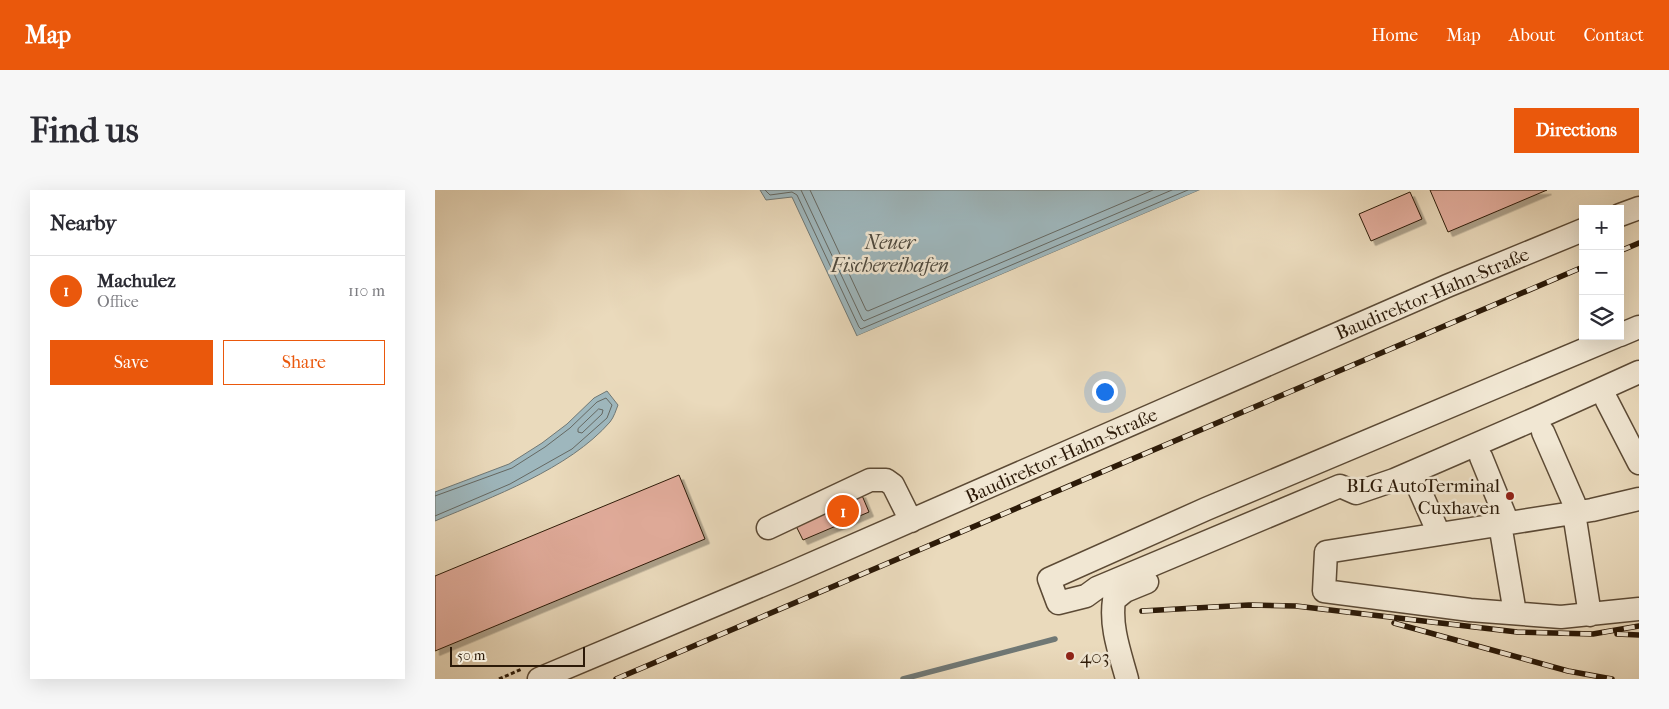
<!DOCTYPE html>
<meta charset="utf-8">
<style>
body{margin:0;font-family:"IM FELL French Canon",serif;background:#f7f7f7;color:#2b2b33}
.controls{position:absolute;right:15px;top:15px;display:grid;overflow:hidden;border-radius:0px;box-shadow:0 5px 20px #0002}
.controls button{width:45px;height:45px;display:grid;place-items:center;padding:0;border:0;border-bottom:1px solid #e1e1e2;background:#fff;color:#2b2b33;font:25px sans-serif}
.scale{position:absolute;left:15px;bottom:12px;width:135px;box-sizing:border-box;padding-left:5px;border:2px solid #2c1a08;border-top:0;font-size:14px;line-height:18px;white-space:nowrap;color:#2c1a08;-webkit-text-stroke:4px #f1e7d3;paint-order:stroke}
.you{position:absolute;left:669px;top:201px;width:18px;height:18px;margin:-12px;border:4px solid #fff;border-radius:50%;background:#1a73e8;box-shadow:0 0 0 8px #1a73e833}
.badge{display:grid;place-items:center;width:32px;height:32px;border-radius:50%;background:#ea580c;color:#fff;font-size:16px;font-weight:700}
.pin{position:absolute;translate:-50% -50%;border:2px solid #fff;box-shadow:0 1px 5px #0006}
.list{margin:0;padding:0;list-style:none}
h2{display:flex;justify-content:space-between;align-items:center;height:65px;margin:0;padding:0 20px;font-size:21px}
h2 small{font-size:16px;font-weight:400;color:#7c7c81}
.list li{display:grid;grid-template-columns:32px 1fr auto;gap:15px;align-items:center;box-sizing:border-box;height:70px;padding:0 20px;border-top:1px solid #e1e1e2}
.list b{display:block;font-size:19px;white-space:nowrap}
.list p{margin:0;font-size:16px;white-space:nowrap;color:#7c7c81}
.list em{font-size:16px;font-style:normal;color:#7c7c81}
.actions{display:flex;gap:10px;padding:15px 20px}
.actions a{flex:1;padding:11px 0;border:1px solid #ea580c;border-radius:0px;text-align:center;font-size:18px;color:#ea580c}
.actions .main{background:#ea580c;color:#fff}
.icon{flex:none;width:28px;height:28px;fill:none;stroke:currentColor;stroke-width:2;stroke-linecap:round;stroke-linejoin:round}
.map{position:relative;flex:none;width:1204px;height:489px;overflow:hidden;border-radius:0px}
header{display:flex;align-items:center;gap:30px;box-sizing:border-box;height:70px;padding:0 25px;background:#ea580c;color:#fff}
header strong{font-size:24px}
nav{display:flex;gap:28px;margin-inline-start:auto;font-size:18px}
.intro{display:flex;align-items:center;justify-content:space-between;box-sizing:border-box;height:120px;padding:0 30px}
h1{margin:0;font-size:35px}
.button{padding:12px 22px;border-radius:0px;background:#ea580c;color:#fff;font-size:18px;font-weight:700}
main{display:flex;gap:30px;padding:0 30px}
aside{flex:1;background:#fff;border-radius:0px;box-shadow:0 5px 20px #0002}
.map>svg:first-child{display:block}
.water{fill:#9eb7bd;stroke:#707875}
.pier{fill:#eadabc}
.lines{fill:none;stroke-linecap:round;stroke-linejoin:round}
.shore{stroke:#656862;stroke-width:1}
.stream{stroke:#707875;stroke-width:5.5}
.building{fill:#e4ae9e;stroke:#2c1a08;filter:url(#shadow)}
.minor-casing{stroke:#5c4a35;stroke-width:25}
.path{stroke:#2c1a08;stroke-width:3;stroke-dasharray:4 2.5;stroke-linecap:butt}
.minor{stroke:#f1e7d3;stroke-width:22}
.rail-casing{stroke:#2c1a08;stroke-width:5.5}
.rail{stroke:#f1e7d3;stroke-width:4;stroke-dasharray:11;stroke-linecap:butt}
.poi-dot{fill:#8f2418;stroke:#f1e7d3;stroke-width:2}
.labels{text-anchor:middle;stroke-width:5;stroke-linejoin:round;paint-order:stroke}
.street-label{font-size:19px;fill:#2c1a08;stroke:#f1e7d3}
.poi-label{font-size:19px;fill:#2c1a08;stroke:#f1e7d3;text-anchor:end}
.water-label{font-size:20px;font-style:italic;fill:#4e493e;stroke:#f1e7d3}
</style>
<header>
<strong>Map</strong>
<nav><a>Home</a><a>Map</a><a>About</a><a>Contact</a></nav>
</header>
<div class="intro"><h1>Find us</h1><a class="button">Directions</a></div>
<main>
<aside>
<h2>Nearby<small></small></h2>
<ul class="list">
<li><span class="badge">1</span><div><b>Machulez</b><p>Office</p></div><em>110 m</em></li>
</ul>
<div class="actions"><a class="main">Save</a><a>Share</a></div>
</aside>
<div class="map">
<svg width="1204" height="489" viewBox="0 0 1204 489">
<defs>
<filter id="shadow"><feDropShadow dx="4.5" dy="4.5" stdDeviation="0" flood-color="#0004"/></filter>
</defs>
<rect width="100%" height="100%" fill="#eadabc"/>
<filter id="stains"><feTurbulence type="fractalNoise" baseFrequency=".004" numOctaves="4"/><feColorMatrix values="0 0 0 0 .2 0 0 0 0 .09 0 0 0 0 .02 0 0 0 .5 -.17"/></filter>
<radialGradient id="worn" r=".72"><stop offset=".6" stop-color="#630" stop-opacity="0"/><stop offset="1" stop-color="#630" stop-opacity=".3"/></radialGradient>
<path class="water" d="M325,0H765L422,146L357,7L331,10Z
M172,201L183,215C181,220 179,227 175,232C134,279 57,307 0,331V302L74,274L107,253L132,234L159,208Z"/>
<path class="pier" d="M765,0H768L766,2L423,148L422,146Z"/>
<g class="lines">
<path class="shore" d="M330,0L335,5L357,2L362,5L424,137L426,139L753,0
M366,0L427,129L429,131L737,0
M375,0L431,120L433,121L718,0
M164,219L168,220L167,224L147,243L143,242V239Z
M0,306L77,278L110,257L135,238L162,212L171,208L177,215L172,228L137,259L75,294L0,326"/>
<path class="stream" d="M468,489L620,449"/>
</g>
<path class="building" d="M995,0H1112L1013,42Z
M975,2L987,29L936,51L924,24Z
M244,285L270,349L0,461V386Z
M426,303L434,322L368,350L360,334Z"/>
<g class="lines">
<g class="minor-casing">
<path id="minor" d="M1185,25L1204,18
M1185,145L1204,137
M1182,146L771,319L614,389L623,413L651,406L662,398L905,296L921,303L959,290L1102,228L1204,182
M1172,211L1204,273
M1108,242L1139,313V323L1155,425
M1046,267L1070,326L1065,334L1080,423
M982,294L1004,344
M1204,309L1157,320L891,362L889,401L1035,420L1126,427L1204,419
M333,338L435,290H451L458,295L476,331
M104,489L356,383L1012,96L1148,40
M692,489C685,463 675,437 679,410L690,401L712,392"/>
</g>
<path class="path" d="M64,489L87,479"/>
<use href="#minor" class="minor"/>
<g class="rail-casing">
<path id="rail" d="M1185,61L1204,53
M707,421L814,415L861,416L1082,442L1158,444L1204,436
M959,433L1133,481L1177,489
M1182,444L1204,445
M181,489L1148,77"/>
</g>
<use href="#rail" class="rail"/>
</g>
<g class="poi-dot">
<circle cx="1075" cy="306" r="5"/>
<circle cx="635" cy="466" r="5"/>
</g>
<g class="labels">
<g class="street-label">
<text transform="translate(997 103) rotate(-23)" y="7">Baudirektor-Hahn-Straße</text>
<text transform="translate(626 265) rotate(-24)" y="7">Baudirektor-Hahn-Straße</text>
</g>
<g class="poi-label">
<text x="1065" y="302">BLG AutoTerminal<tspan x="1065" dy="22">Cuxhaven</tspan></text>
<text x="645" y="473" text-anchor="start">403</text>
</g>
<g class="water-label">
<text x="455" y="59">Neuer<tspan x="455" dy="23">Fischereihafen</tspan></text>
</g>
</g>
<rect width="100%" height="100%" filter="url(#stains)"/>
<rect width="100%" height="100%" fill="url(#worn)"/>
</svg>
<div class="controls">
<button>+</button>
<button>−</button>
<button><svg class="icon" aria-label="layers" viewBox="0 0 24 24"><path d="M12 4l9 5-9 5-9-5zM3 14l9 5 9-5"/></svg></button>
</div>
<div class="scale">50 m</div>
<div class="you"></div>
<div class="pin badge" style="left:408px;top:321px">1</div>
</div>
</main>
